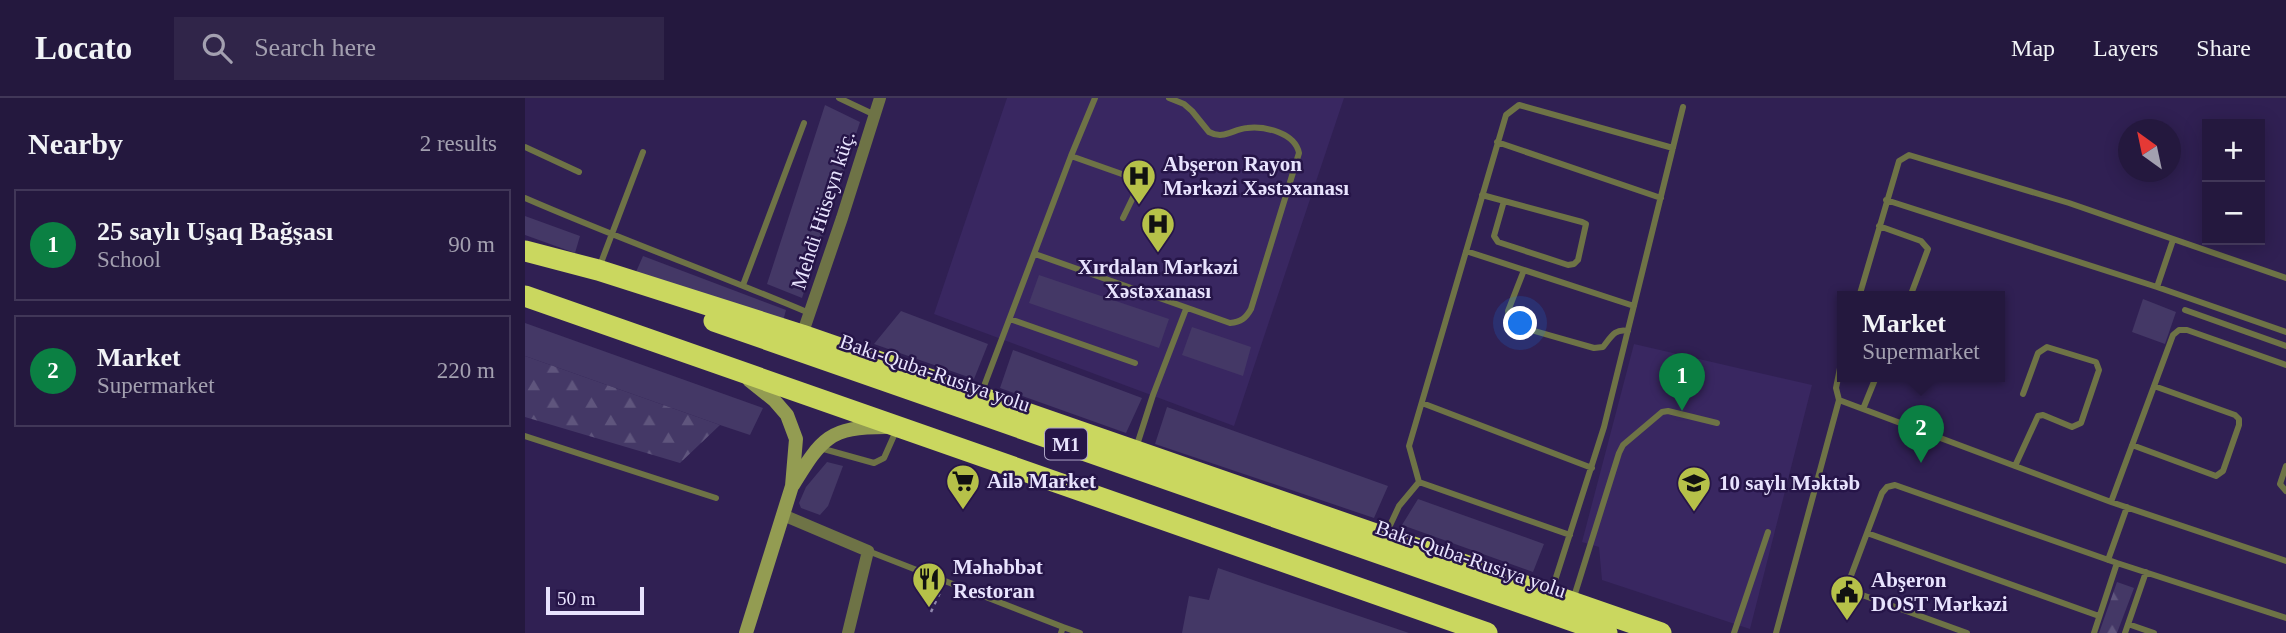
<!DOCTYPE html>
<meta charset="utf-8">
<style>
body{margin:0;font-family:Georgia,serif;background:#302549;color:#f1f3f6}
.controls{position:absolute;right:21px;top:21px;display:grid;overflow:hidden;border-radius:0px;box-shadow:0 4px 18px #0003}
.controls button{width:63px;height:63px;display:grid;place-items:center;padding:0;border:0;border-bottom:2px solid #413758;background:#24183e;color:#f1f3f6;font:35px sans-serif}
.compass{position:absolute;left:1593px;top:21px;width:63px;height:63px;border-radius:50%;background:#24183e;box-shadow:0 4px 18px #0003;rotate:327deg}
.scale{position:absolute;left:21px;bottom:18px;width:98px;box-sizing:border-box;padding-left:7px;border:4px solid #e8e3fe;border-top:0;font-size:19px;line-height:24px;white-space:nowrap;color:#e8e3fe;-webkit-text-stroke:5px #261548;paint-order:stroke}
.you{position:absolute;left:996px;top:226px;width:24px;height:24px;margin:-18px;border:5px solid #fff;border-radius:50%;background:#1a73e8;box-shadow:0 0 0 10px #1a73e833}
.badge{display:grid;place-items:center;width:46px;height:46px;border-radius:50%;background:#0b8043;color:#fff;font-size:23px;font-weight:700}
.pin{position:absolute;translate:-50% -58px;filter:drop-shadow(0 2px 4px #0008)}
.pin::after{content:'';position:absolute;top:37px;width:24px;height:21px;background:inherit;clip-path:polygon(0 0,100% 0,50% 100%)}
.popup{position:absolute;left:1312px;top:193px;width:168px;height:91px;box-sizing:border-box;display:grid;place-content:center;border-radius:0px;background:#24183e;filter:drop-shadow(0 2px 5px #0005);font-size:23px;white-space:nowrap;color:#a3a0b0}
.popup b{font-size:26px;color:#f1f3f6}
.popup::after{content:'';position:absolute;left:50%;top:100%;margin-left:-14px;border:14px solid transparent;border-top-color:#24183e}
.list{margin:0;padding:0;list-style:none}
h2{display:flex;justify-content:space-between;align-items:center;height:91px;margin:0;padding:0 28px;font-size:30px}
h2 small{font-size:23px;font-weight:400;color:#a3a0b0}
.list li{display:grid;grid-template-columns:46px 1fr auto;gap:21px;align-items:center;box-sizing:border-box;height:112px;margin:0 14px 14px;padding:0 14px;border:2px solid #413758;border-radius:0px}
.list b{display:block;font-size:26px;white-space:nowrap}
.list p{margin:0;font-size:23px;white-space:nowrap;color:#a3a0b0}
.list em{font-size:23px;font-style:normal;color:#a3a0b0}
.icon{flex:none;width:38px;height:38px;fill:none;stroke:currentColor;stroke-width:2;stroke-linecap:round;stroke-linejoin:round}
.map{position:relative;flex:none;width:1761px;height:535px;overflow:hidden}
header{display:flex;align-items:center;gap:42px;box-sizing:border-box;height:98px;padding:0 35px;background:#24183e;border-bottom:2px solid #413758}
header strong{font-size:33px}
nav{display:flex;gap:38px;margin-inline-start:auto;font-size:24px}
.search{width:490px;height:63px;background:#302549;display:flex;align-items:center;gap:18px;box-sizing:border-box;padding:0 24px;border-radius:0px;color:#a3a0b0;font-size:26px}
main{display:flex}
aside{flex:1;background:#24183e}
.map>svg:first-child{display:block}
.built{fill:#392761}
.grass{fill:#443866}
.forest{fill:url(#forest-firs)}
.lines{fill:none;stroke-linecap:round;stroke-linejoin:round}
.path{stroke:#9187ae;stroke-width:2.5;stroke-dasharray:3.5 5;stroke-linecap:butt}
.lane{stroke:#6e7346;stroke-width:6}
.street{stroke:#6e7346;stroke-width:12}
.secondary{stroke:#939c52;stroke-width:14}
.highway{stroke:#cad75f;stroke-width:21}
.labels{text-anchor:middle;stroke-width:5;stroke-linejoin:round;paint-order:stroke}
.shield{fill:#261548;stroke:#aea5c7;stroke-width:2}
.shield-label{font-size:19px;font-weight:bold;fill:#e8e3fe}
.poi-label{font-size:21px;font-weight:bold;fill:#e8e3fe;stroke:#261548;text-anchor:start}
.street-label{font-size:21px;fill:#e8e3fe;stroke:#261548}
</style>
<header>
<strong>Locato</strong>
<div class="search"><svg class="icon" aria-label="search" viewBox="0 0 24 24"><circle cx="10" cy="10" r="6"/><path d="M15 15l6 6"/></svg>Search here</div>
<nav><a>Map</a><a>Layers</a><a>Share</a></nav>
</header>
<main>
<aside>
<h2>Nearby<small>2 results</small></h2>
<ul class="list">
<li><span class="badge">1</span><div><b>25 saylı Uşaq Bağşası</b><p>School</p></div><em>90 m</em></li>
<li><span class="badge">2</span><div><b>Market</b><p>Supermarket</p></div><em>220 m</em></li>
</ul>
</aside>
<div class="map">
<svg width="1761" height="535" viewBox="0 0 1761 535">
<defs>
<pattern id="forest-firs" width="22" height="20" patternUnits="userSpaceOnUse" patternTransform="scale(1.75)"><rect width="22" height="20" fill="#443866"/><path d="M5 1l3.5 6h-7zM16 11l3.5 6h-7z" fill="#5f557d"/></pattern>
</defs>
<rect width="100%" height="100%" fill="#302053"/>
<path class="built" d="M482,0H819L709,328L409,216Z
M1109,246L1287,287L1225,531L1077,482L1074,449L1057,444Z"/>
<path class="grass" d="M300,7L335,24L277,200L242,186Z
M0,118L55,138L50,155L0,137Z
M118,158L261,212L258,223L111,174Z
M514,177L644,221L634,250L504,205Z
M1618,201L1651,214L1640,246L1607,234Z
M376,213L463,246L449,281L349,246Z
M0,225L238,310L225,337L195,327L0,258Z
M667,229L726,249L718,278L657,257Z
M488,252L617,300L601,335L475,290Z
M642,309L863,388L849,420L630,346Z
M302,364L318,368L303,408L295,417L276,410L274,405L281,389Z
M893,401L1019,446L1008,474L877,427Z
M693,470L884,535H657L664,498L684,502Z"/>
<path class="forest" d="M0,258L195,327L155,365L0,319Z
M1592,484L1609,490L1592,535H1574Z"/>
<g class="lines">
<path class="path" d="M406,514L417,490"/>
<path class="lane" d="M314,0L350,17
M972,44L1136,100
M0,49L54,74
M546,58L611,81L614,87L598,120
M957,97L1057,124L1061,126L1053,162L1049,166L1043,167L973,144L969,138L979,103
M0,100C94,141 190,175 284,215
M1361,102L1632,189L1761,234
M1354,128L1396,143L1403,151L1385,199
M941,153L1109,208
M510,156L705,225C716,224 721,220 726,211L774,55C770,35 741,28 722,30C708,31 699,42 684,34L667,13L659,6L644,0
M74,170L118,54
M999,172L983,213L984,221L992,228L1069,250L1078,249C1086,239 1090,230 1103,233
M218,187L279,25
M1632,189L1648,142
M1334,199L1374,63L1384,57L1544,105L1761,180
M1660,212L1761,248
M485,221L610,265
M1317,260L1311,290L1314,302L1586,404L1761,463
M456,296L546,58L570,0
M897,305L1067,370
M1338,311L1351,279
M0,338L191,400
M1607,347L1691,378L1698,373L1714,327V321L1710,317L1629,288
M295,350L349,365L359,360L371,333
M611,350L628,297L661,211
M1490,368L1513,318L1518,317L1547,329L1556,325L1574,272L1571,264L1522,249L1513,255L1498,296
M1761,368L1755,386L1761,393
M894,384L884,348L981,17L994,7L1148,50
M1586,404L1648,237L1654,232H1662L1761,267
M1342,435L1574,518
M861,436L874,408L894,384L1045,437
M343,453L538,529L536,535
M1583,462L1602,409
M1026,495L1079,329L1158,9
M1048,502L1094,355L1098,347L1137,314L1143,313L1192,325
M1603,526L1629,535
M538,529L555,535
M1209,535L1243,434
M1251,535L1314,302
M1442,535L1329,494L1324,489V483L1357,395L1362,389L1370,387L1592,465L1761,520
M1569,535L1592,465
M1600,535L1621,474"/>
<path class="street" d="M277,237L317,120L355,0
M258,417L343,453L323,535"/>
<path class="secondary" d="M268,387C297,340 304,329 361,329
M221,535L267,388L271,341L262,317L249,302L224,282"/>
<path class="highway" d="M0,153L73,172L277,237L1136,535
M0,198L962,535
M189,223L1082,535"/>
</g>
<defs>
<g id="hospital-pin" transform="scale(1.75)"><path d="M0 17L-7.5 6A9.5 9.5 0 1 1 7.5 6Z" fill="#b6c149" stroke="#261548"/><path d="M-5-5h3v3.5h4V-5h3V5h-3V1.5h-4V5h-3Z" fill="#111"/></g>
<g id="supermarket-pin" transform="scale(1.75)"><path d="M0 17L-7.5 6A9.5 9.5 0 1 1 7.5 6Z" fill="#b6c149" stroke="#261548"/><path d="M-6-5.5h2.5l.6 2H6L4.5 2H-2.5L-4.4-4H-6ZM-1.5 3.2a1.3 1.3 0 1 0 .1 0ZM3 3.2a1.3 1.3 0 1 0 .1 0Z" fill="#111"/></g>
<g id="school-pin" transform="scale(1.75)"><path d="M0 17L-7.5 6A9.5 9.5 0 1 1 7.5 6Z" fill="#b6c149" stroke="#261548"/><path d="M0-5L7-2L0 1L-7-2ZM-4 1L0 2.5L4 1V4Q0 6-4 4Z" fill="#111"/></g>
<g id="restaurant-pin" transform="scale(1.75)"><path d="M0 17L-7.5 6A9.5 9.5 0 1 1 7.5 6Z" fill="#b6c149" stroke="#261548"/><path d="M-5-6h1v4h1v-4h1v4h1v-4h1v5L-1.5 .5V6h-2V.5L-5-1ZM5-6V6H3V1.5H1.5Q1.5-4 5-6Z" fill="#111"/></g>
<g id="civic-pin" transform="scale(1.75)"><path d="M0 17L-7.5 6A9.5 9.5 0 1 1 7.5 6Z" fill="#b6c149" stroke="#261548"/><path d="M-.6-6.5H3V-4.5H.6V-3L4-1V1h2V6H-6V1h2V-1L-.6-3ZM-1.2 2.5V6h2.4V2.5Z" fill="#111"/></g>
</defs>
<g fill-rule="evenodd">
<use href="#hospital-pin" x="614" y="78"/>
<use href="#hospital-pin" x="633" y="126"/>
<use href="#supermarket-pin" x="438" y="383"/>
<use href="#school-pin" x="1169" y="385"/>
<use href="#restaurant-pin" x="404" y="481"/>
<use href="#civic-pin" x="1322" y="494"/>
</g>
<g class="labels">
<rect class="shield" x="520" y="330.5" width="42" height="31" rx="5"/>
<g class="shield-label">
<text x="541" y="353">M1</text>
</g>
<g class="poi-label">
<text x="638" y="73">Abşeron Rayon<tspan x="638" dy="24">Mərkəzi Xəstəxanası</tspan></text>
<text x="633" y="176" text-anchor="middle">Xırdalan Mərkəzi<tspan x="633" dy="24">Xəstəxanası</tspan></text>
<text x="462" y="390">Ailə Market</text>
<text x="1194" y="392">10 saylı Məktəb</text>
<text x="428" y="476">Məhəbbət<tspan x="428" dy="24">Restoran</tspan></text>
<text x="1346" y="489">Abşeron<tspan x="1346" dy="24">DOST Mərkəzi</tspan></text>
</g>
<g class="street-label">
<text transform="translate(298 112) rotate(-72)" y="7">Mehdi Hüseyn küç.</text>
<text transform="translate(410 275) rotate(19)" y="7">Bakı-Quba-Rusiya yolu</text>
<text transform="translate(946 461) rotate(19)" y="7">Bakı-Quba-Rusiya yolu</text>
</g>
</g>
</svg>
<div class="controls">
<button>+</button>
<button>−</button>
</div>
<svg class="compass" viewBox="-18 -18 36 36"><path d="M0-13l5 13h-10z" fill="#e53935"/><path d="M0 13l5-13h-10z" fill="#a3a0b0"/></svg>
<div class="scale">50 m</div>
<div class="you"></div>
<div class="pin badge" style="left:1157px;top:313px">1</div>
<div class="pin badge" style="left:1396px;top:365px">2</div>
<div class="popup"><b>Market</b>Supermarket</div>
</div>
</main>
